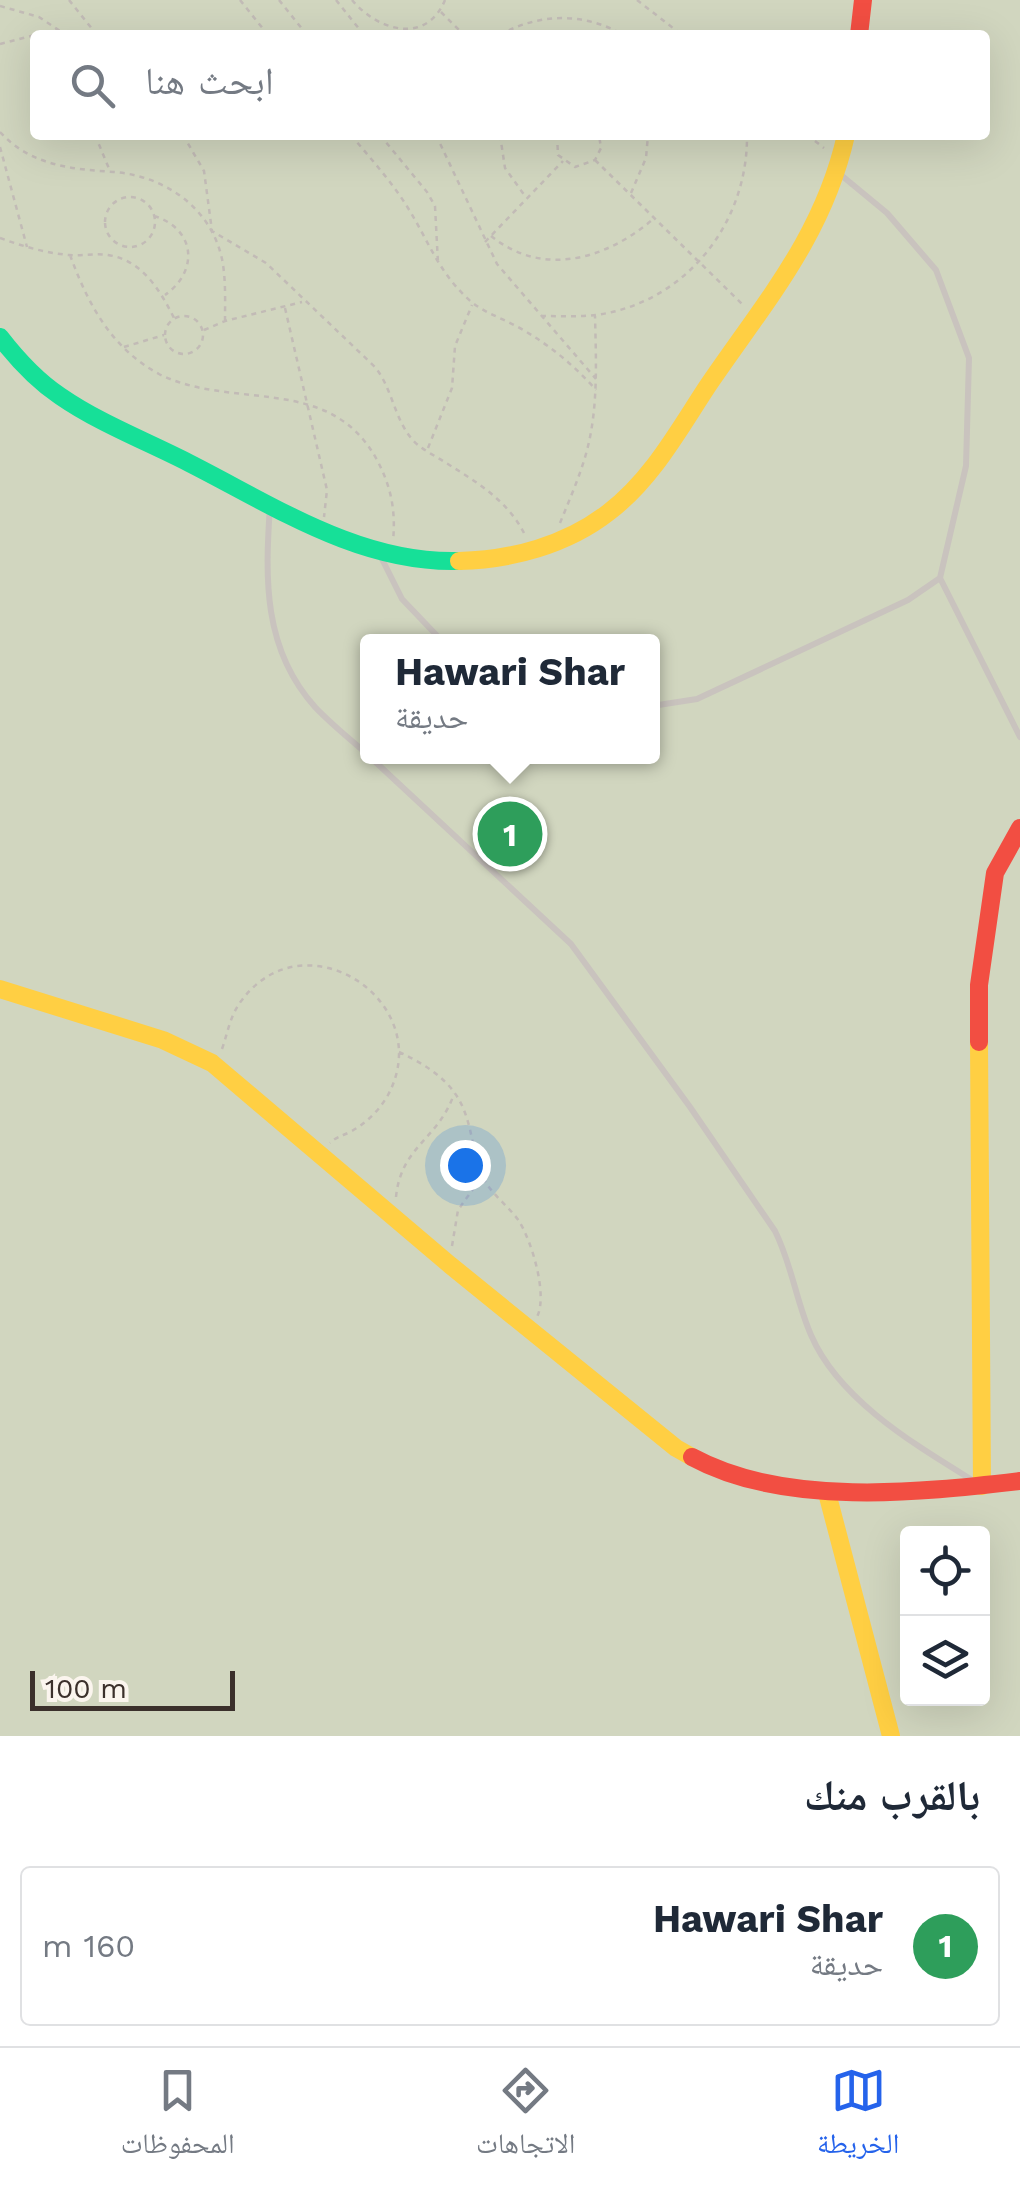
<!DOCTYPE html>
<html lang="ar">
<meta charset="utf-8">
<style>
body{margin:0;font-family:"Work Sans","Noto Naskh Arabic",sans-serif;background:#f2f2f3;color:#1f2937;direction:rtl}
.controls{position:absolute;right:30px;bottom:30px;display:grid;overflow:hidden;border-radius:10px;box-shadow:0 10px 40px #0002}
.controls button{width:90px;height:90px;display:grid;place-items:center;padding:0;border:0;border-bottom:2px solid #e0e1e3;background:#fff;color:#1f2937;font:50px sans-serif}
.scale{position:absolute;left:30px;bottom:25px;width:205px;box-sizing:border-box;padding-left:10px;border:5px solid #3b302b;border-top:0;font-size:28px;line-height:35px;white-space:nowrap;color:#3b302b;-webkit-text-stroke:8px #fbf5ee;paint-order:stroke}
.you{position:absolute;left:465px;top:1165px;width:35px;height:35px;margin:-25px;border:8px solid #fff;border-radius:50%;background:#1a73e8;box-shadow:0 0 0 15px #1a73e833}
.badge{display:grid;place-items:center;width:65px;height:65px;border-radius:50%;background:#2563eb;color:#fff;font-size:32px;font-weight:700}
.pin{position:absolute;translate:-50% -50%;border:5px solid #fff;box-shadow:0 2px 10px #0006}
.popup{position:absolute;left:360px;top:634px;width:300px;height:130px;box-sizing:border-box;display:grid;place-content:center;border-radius:10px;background:#fff;filter:drop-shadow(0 2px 8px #0005);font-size:32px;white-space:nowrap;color:#747a83}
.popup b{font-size:38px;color:#1f2937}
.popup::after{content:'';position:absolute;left:50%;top:100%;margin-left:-20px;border:20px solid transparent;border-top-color:#fff}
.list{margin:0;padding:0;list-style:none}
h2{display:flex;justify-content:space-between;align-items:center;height:130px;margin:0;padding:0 40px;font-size:42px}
h2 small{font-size:32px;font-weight:400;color:#747a83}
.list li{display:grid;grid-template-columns:65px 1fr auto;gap:30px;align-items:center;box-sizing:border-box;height:160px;margin:0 20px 20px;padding:0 20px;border:2px solid #e0e1e3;border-radius:10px}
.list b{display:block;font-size:38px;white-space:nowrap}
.list p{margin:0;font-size:32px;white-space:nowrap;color:#747a83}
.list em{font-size:32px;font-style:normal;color:#747a83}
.icon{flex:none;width:55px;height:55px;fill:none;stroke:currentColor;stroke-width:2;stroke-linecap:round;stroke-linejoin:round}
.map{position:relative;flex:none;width:1020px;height:1736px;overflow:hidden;direction:ltr}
.search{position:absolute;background:#fff;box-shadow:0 10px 40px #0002;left:30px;right:30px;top:30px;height:110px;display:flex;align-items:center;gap:25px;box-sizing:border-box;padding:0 35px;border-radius:10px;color:#747a83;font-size:38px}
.sheet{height:310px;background:#fff}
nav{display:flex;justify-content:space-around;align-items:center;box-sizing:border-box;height:140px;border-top:2px solid #e0e1e3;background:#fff;font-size:28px;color:#747a83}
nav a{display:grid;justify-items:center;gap:5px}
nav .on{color:#2563eb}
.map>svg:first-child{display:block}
.green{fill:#d1d6bf;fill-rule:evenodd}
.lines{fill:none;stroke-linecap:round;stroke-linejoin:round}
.path{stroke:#c2bbb6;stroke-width:2.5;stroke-dasharray:5 5;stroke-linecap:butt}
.lane{stroke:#c9c3be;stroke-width:6}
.fast{stroke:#16e098;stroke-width:18}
.slow{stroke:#ffcf43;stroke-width:18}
.jam{stroke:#f24e42;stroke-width:18}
</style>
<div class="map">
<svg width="1020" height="1736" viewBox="0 0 1020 1736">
<rect width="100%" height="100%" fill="#f0ebe5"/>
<path class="green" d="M0,0H1020V1736H0ZM35,35H985V135H35ZM368,642H652V756H368ZM908,1534H982V1698H908Z"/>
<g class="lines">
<path class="path" d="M69,0L97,35
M240,0L268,35
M279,0L307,35
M336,0L364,35
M352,0C377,30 426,46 445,0
M637,0L682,35
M0,6L39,17L66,35
M441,12L464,35
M36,35L58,30
M500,35C538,13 585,12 623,35
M0,44L35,35
M0,132C31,166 72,169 114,172C165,176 211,208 222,259C226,279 225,301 225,321
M95,135L110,171
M183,135L204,171L212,231L266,263L375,367C392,388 394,417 411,438C419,448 432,454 443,461C475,481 508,500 525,535
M351,135C371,159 392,182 408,208C428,240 437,269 466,297C481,312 500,317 518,327C548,344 573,364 596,390
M380,135L427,192L435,206L438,263
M436,135L497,264L596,379
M500,135L505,168L525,196
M557,135L558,155L575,167L595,160L601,148L599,135
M807,135L824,148
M0,147L27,247
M595,160L744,306
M631,193L646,158L648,135
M105 222a25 25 0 1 1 50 0a25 25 0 1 1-50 0Z
M154,216C196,229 199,271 165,295
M491,236C543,278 606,259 652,220
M0,238C22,246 45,253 69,255C82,256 95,253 108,255C142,260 160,290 174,318
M485,242L563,161
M70,255C88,304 111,348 159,374C232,411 330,373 377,460C391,486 396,511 393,541
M285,308L327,490L324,517
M165 335a19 19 0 1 1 38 0a19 19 0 1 1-38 0Z
M541,316C559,316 578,317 596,315C685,303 748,224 747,135
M204,330L225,321L302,302
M124,347L164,335
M428,448L452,388L455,346L472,305
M560,523C571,496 583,469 589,442C598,401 596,358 595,316
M222,1049C228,1032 230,1015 242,1000C305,915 438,1002 388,1095C379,1111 365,1124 350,1132C342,1136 336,1137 330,1143
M399,1052C418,1061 436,1071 450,1087C472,1112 470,1143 481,1173C489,1193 507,1204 519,1221C532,1242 548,1295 537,1317
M396,1197C401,1146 438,1140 454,1094
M452,1246L458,1210L481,1178"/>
<path class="lane" d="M270,506C265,579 263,649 315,707C331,724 350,739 368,755
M380,555L402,599L443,642
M940,578L1020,737
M652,706L697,699L908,600L940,578L966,466L969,358L936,270L887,213L841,175
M369,756L571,944L690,1107L775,1231C792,1265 796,1301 811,1335C839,1400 914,1444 972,1480"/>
<path class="fast" d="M0,337C17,359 36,380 60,396C99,423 146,441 189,463C274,506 360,564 459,561"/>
<path class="slow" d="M459,561C511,560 567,545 609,512C652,479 678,431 707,387C764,303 823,237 846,135
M0,989L163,1040L212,1063L450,1265L676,1448L692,1457
M979,1042L982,1486
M827,1493L891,1736"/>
<path class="jam" d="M859,35L863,0
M979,1042V985L995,873L1020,828
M692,1457C784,1507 919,1493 1020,1481"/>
</g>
</svg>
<div class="controls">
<button><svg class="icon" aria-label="locate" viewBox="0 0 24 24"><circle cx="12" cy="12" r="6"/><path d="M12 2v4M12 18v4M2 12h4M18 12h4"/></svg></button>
<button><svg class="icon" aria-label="layers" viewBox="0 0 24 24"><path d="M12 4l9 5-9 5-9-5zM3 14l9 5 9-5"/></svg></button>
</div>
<div class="scale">100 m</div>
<div class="you"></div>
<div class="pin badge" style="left:510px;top:834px;background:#2e9e5b">1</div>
<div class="popup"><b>Hawari Shar</b>حديقة</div>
<div class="search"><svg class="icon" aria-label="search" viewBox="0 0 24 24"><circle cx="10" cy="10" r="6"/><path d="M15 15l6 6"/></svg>ابحث هنا</div>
</div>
<section class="sheet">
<h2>بالقرب منك<small></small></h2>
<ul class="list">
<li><span class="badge" style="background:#2e9e5b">1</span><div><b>Hawari Shar</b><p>حديقة</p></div><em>160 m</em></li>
</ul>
</section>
<nav>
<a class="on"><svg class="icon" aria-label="map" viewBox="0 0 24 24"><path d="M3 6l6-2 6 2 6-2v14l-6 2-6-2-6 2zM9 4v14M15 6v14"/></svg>الخريطة</a>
<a><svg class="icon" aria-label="directions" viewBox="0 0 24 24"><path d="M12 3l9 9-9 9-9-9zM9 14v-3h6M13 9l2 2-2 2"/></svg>الاتجاهات</a>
<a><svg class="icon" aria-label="saved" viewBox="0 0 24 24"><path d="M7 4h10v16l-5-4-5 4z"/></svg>المحفوظات</a>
</nav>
